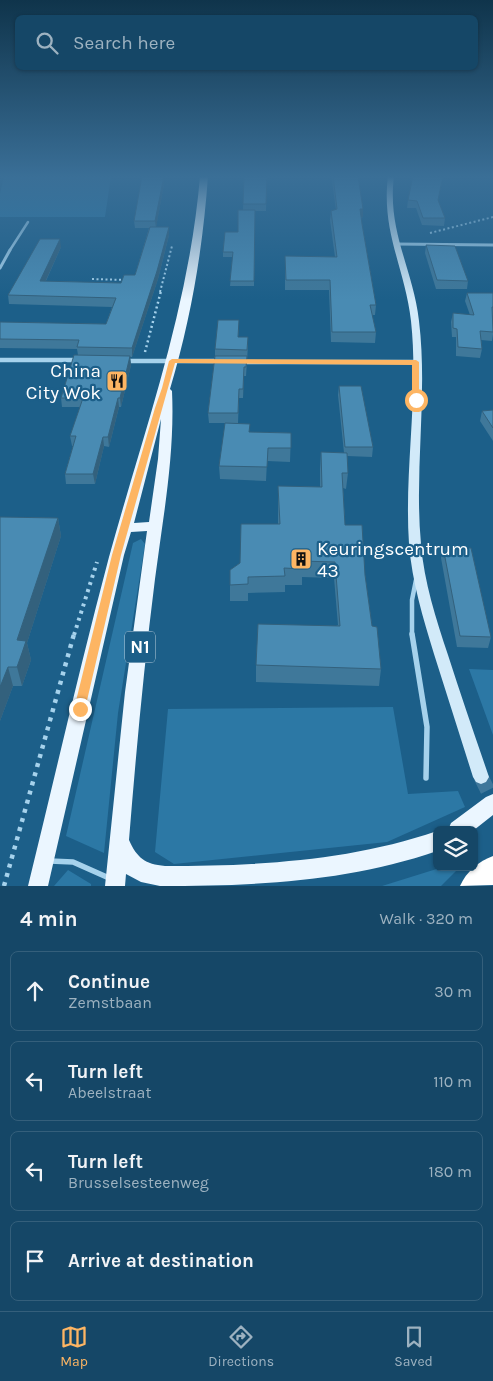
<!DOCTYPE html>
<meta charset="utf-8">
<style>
body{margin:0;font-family:Karla,sans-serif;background:#225170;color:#f1f3f6}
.controls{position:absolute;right:15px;bottom:15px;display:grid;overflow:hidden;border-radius:8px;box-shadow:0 1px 4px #0004}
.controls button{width:45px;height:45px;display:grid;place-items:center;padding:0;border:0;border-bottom:1px solid #345f7b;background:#154767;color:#f1f3f6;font:25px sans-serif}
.stop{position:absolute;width:15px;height:15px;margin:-11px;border:4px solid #fdb563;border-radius:50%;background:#fff}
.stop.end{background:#fdb563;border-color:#fff;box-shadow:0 1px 5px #0008}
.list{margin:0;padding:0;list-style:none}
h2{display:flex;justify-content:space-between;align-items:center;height:65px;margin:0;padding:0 20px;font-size:21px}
h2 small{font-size:16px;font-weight:400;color:#9db2c0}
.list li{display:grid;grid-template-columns:32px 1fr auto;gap:15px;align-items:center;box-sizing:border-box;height:80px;margin:0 10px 10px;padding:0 10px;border:1px solid #345f7b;border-radius:8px}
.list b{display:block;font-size:19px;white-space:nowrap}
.list p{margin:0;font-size:16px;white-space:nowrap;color:#9db2c0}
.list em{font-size:16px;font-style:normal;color:#9db2c0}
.icon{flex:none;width:28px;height:28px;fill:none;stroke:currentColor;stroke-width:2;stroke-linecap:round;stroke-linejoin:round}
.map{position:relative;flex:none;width:493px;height:886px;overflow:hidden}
.search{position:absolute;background:#154767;box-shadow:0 1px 4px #0004;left:15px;right:15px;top:15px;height:55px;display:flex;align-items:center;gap:12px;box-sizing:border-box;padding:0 18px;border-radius:8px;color:#9db2c0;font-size:19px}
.sheet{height:425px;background:#154767}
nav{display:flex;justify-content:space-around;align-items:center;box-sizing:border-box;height:70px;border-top:1px solid #345f7b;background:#154767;font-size:14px;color:#9db2c0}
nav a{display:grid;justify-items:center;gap:2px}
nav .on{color:#fdb563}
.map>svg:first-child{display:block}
.green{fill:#2c78a5}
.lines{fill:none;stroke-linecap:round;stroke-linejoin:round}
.secondary-tunnel{stroke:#3e779b;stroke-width:15;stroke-dasharray:15 8;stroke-linecap:butt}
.path-far3{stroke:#a6d2ec;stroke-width:2;stroke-dasharray:2 2.5;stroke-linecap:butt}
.path-far2{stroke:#a6d2ec;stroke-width:2.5;stroke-dasharray:2 3;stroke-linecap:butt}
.path-far1{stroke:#a6d2ec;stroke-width:4;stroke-dasharray:3 4.5;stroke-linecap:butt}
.path{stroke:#a6d2ec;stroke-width:4.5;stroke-dasharray:4 5.5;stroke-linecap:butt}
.lane-far2{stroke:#a6d2ec;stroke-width:2.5}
.lane-far1{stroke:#a6d2ec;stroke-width:4.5}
.lane{stroke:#a6d2ec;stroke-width:5.5}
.street-far1{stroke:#a6d2ec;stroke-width:3}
.street{stroke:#a6d2ec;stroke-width:4.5}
.secondary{fill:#d2eaf9;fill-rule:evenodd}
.primary{fill:#ebf6ff;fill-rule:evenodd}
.highway{fill:#fff;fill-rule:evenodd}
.wall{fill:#3f789a}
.shaded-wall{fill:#33617d}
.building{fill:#498bb3;stroke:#33617d}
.route{fill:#fdb563}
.labels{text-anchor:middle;stroke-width:4.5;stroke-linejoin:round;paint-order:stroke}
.shield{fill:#1c5f89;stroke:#bbcfdc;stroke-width:1}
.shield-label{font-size:18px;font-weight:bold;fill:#fff}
.poi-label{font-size:19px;fill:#fff;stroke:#1c5f89;text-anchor:end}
</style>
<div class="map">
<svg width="493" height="886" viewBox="0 0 493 886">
<rect width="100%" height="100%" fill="#1c5f89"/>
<path class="green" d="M4,176H111L105,217H0V194Z
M141,539L145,544L118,713L104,853L66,836L133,543Z
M469,669L493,670V735Z
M393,707L408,794L458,791L465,807L387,842L174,864L155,852L168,709Z
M443,867H460L441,886H382Z
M68,870L91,884V886H54Z"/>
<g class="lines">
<path class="secondary-tunnel" d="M481,777L493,801"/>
<path class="path-far3" d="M430,233L493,217
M92,279L127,280
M160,292L172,246"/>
<path class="path-far2" d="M145,352L161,291"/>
<path class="path-far1" d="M74,635L97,562"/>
<path class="path" d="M4,886L74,634"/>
<path class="lane-far2" d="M10,250L28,222"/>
<path class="lane-far1" d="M412,635V600L416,580"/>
<path class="lane" d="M412,634L427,727L426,778
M50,861L73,862L109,878"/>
<path class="street-far1" d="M396,244L493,245
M0,268L10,250"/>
<path class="street" d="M0,360H79
M125,361H219
M240,362H416"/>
<path class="secondary" d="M388,176H394C387,232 413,268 419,321C428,395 414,470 421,544C424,582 436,619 448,655C461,696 475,736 489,777L486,782L481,784L476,782L473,777C460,736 447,695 434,654C423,618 412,582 409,544C404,470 419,395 411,321C405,268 381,232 388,176Z"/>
<path class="primary" d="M200,176H208C203,248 191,319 170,389L172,391C175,455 163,517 155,579C144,666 136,753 129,840C137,858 145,864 165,866C256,866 350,861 437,831V851C348,882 253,886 160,886L141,882L126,874L125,886H105L125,692L147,531L131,532L124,555L48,886H28C55,776 80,666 109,557C144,430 189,309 200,176ZM161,419L158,459L149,522L134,523Z
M493,794V815L474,830H448L451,823L486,797Z"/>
<path class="highway" d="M493,856V885L460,886C466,872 479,861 493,856Z"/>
</g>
<path class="wall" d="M244,176H267L266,211H255L254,286H230L233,257H223V252L238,232L243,210Z
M332,176H362V177H358L363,209V217L361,218L376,305L375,315H372L376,332L375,343L331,342L329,290H285V256L335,257L330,220L331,211L336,210L332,181Z
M164,184L156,227H169V235L158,279L132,357H130L131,365L121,407H119L109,447L104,446L95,484H66L65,474L73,446H72L70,436L80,407H62L61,398L78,355L77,349L0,348V322L106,324L112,307L9,304L8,295L61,247L46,281L121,283L135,275L149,228H135L134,221Z
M408,200L438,201L445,218L444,226L422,225L416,208H407Z
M426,245L468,281L467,289H436L425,253Z
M467,293H493V316L492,315L493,334L492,341L481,340L482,349L480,358L456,356V337H452L451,322L453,313L470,315L465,301Z
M239,327L238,337L248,345L246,376H244L243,398H239L238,423H209L208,413L215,356V349Z
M339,386L373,447L372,457L347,456L348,473L346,489L343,488L345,525L365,575L372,626L381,669L379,686L256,682V665L338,625L334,578L302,577V585H285V592L248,593V601H230V570L240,563L278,524V486L320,487V468L321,452L344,453L338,395Z
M493,410V441L480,421L482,411Z
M250,432L291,433L290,462L267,461L266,481L220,479L219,466Z
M0,517L58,518L61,536L27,643L31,660L22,686H13L0,721Z
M443,547L491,637L488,648L457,647L441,558Z"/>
<path class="shaded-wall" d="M164,176H165L164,184L156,228L155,221Z
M360,209H363V217L359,218Z
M169,227V235L158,279L132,357V348Z
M60,239L61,247L42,289L40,281Z
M130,356L131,365L121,407L120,398Z
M244,367V376L243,398V389Z
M118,398L119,407L109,447L108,437Z
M103,437L104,446L95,484L93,474Z
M58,518L61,536L27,643L31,660L22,686L17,667V640Z
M8,667L13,686L0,721V687Z"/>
<path class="building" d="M142,176H164L155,221H134Z
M244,176H267L266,204H243Z
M333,176H358L363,209H360L362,224L376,305H370L376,332H332L330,280H286L285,256L337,257L331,211L337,209Z
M413,176H443L438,200L445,218H423L417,201L408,200Z
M238,210H255L254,281H230L233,252H223L225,232H238Z
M150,227H169L157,271L132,348L77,347L79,340L0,339V322L106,324L116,298L8,295L40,239H60L40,281L121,283L124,275H135Z
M426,245L455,246L468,281L437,280Z
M467,293H493V307H492L493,332L480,331L482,349L458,347L457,329L453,328V313L474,315Z
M218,320H239L238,337H248L247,350L215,349Z
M74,355L130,356L120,398H118L108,437H103L93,474H65L76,436H70L83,398H61Z
M215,356H247L246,367H244L243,389H239L238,413H208Z
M339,386H361L373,447H345Z
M493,410V428L482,411Z
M225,423L250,424L249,432L291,433V448H268L267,467L219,466Z
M321,452L347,453L348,473H342L345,525H362L365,575L372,626L377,627L381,669L256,665L258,624L340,626L335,562L300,561L303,569L284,568L285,576L248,577V584L230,585V570L240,563L241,524H280L278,486L322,487Z
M0,517L58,518L17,640L26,641L22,653L17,667H8L0,687Z
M443,547L471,548L491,637L460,636Z"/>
<linearGradient id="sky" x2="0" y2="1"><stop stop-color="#0f344b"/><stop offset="0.59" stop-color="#3a6f97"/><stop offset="1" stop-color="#3a6f97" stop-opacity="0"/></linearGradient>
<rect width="493" height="300" fill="url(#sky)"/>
<path class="route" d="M172,359L416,360L419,362V400L416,402L412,400V365L175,363L121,555L85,709L80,714L74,709L112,555L155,408L162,388L169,361Z"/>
<defs>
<g id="restaurant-square" transform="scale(1.125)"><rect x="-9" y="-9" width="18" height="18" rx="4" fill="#fdb563" stroke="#1c5f89"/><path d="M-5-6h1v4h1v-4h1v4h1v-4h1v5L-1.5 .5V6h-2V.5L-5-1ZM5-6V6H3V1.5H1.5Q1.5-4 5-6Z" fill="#111"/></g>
<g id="building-square" transform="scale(1.125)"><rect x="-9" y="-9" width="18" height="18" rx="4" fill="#fdb563" stroke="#1c5f89"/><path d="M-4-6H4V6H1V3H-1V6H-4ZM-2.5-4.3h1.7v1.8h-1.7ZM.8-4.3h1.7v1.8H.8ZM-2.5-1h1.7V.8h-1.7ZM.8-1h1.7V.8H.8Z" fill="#111"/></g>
</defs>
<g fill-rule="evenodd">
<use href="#restaurant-square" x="117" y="381"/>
<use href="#building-square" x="301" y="559"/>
</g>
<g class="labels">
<rect class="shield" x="125" y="631.5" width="30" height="31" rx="4"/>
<g class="shield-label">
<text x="140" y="653">N1</text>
</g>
<g class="poi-label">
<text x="101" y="377">China<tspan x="101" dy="22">City Wok</tspan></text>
<text x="317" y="555" text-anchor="start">Keuringscentrum<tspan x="317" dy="22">43</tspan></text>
</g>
</g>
</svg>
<div class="controls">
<button><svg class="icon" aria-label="layers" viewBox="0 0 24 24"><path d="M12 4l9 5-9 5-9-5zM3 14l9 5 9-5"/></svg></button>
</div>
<div class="stop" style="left:416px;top:400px"></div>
<div class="stop end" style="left:80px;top:709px"></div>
<div class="search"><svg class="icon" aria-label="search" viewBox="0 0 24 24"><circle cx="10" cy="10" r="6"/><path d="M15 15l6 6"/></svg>Search here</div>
</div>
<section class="sheet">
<h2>4 min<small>Walk · 320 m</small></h2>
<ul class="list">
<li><svg class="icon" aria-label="ahead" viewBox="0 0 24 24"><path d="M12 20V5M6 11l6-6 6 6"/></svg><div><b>Continue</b><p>Zemstbaan</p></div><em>30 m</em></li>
<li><svg class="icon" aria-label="left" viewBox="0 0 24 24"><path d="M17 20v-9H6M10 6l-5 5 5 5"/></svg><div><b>Turn left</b><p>Abeelstraat</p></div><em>110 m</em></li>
<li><svg class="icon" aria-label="left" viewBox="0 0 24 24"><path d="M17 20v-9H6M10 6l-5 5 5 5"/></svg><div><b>Turn left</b><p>Brusselsesteenweg</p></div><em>180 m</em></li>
<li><svg class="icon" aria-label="arrive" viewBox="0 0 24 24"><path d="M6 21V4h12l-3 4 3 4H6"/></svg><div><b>Arrive at destination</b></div></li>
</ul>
</section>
<nav>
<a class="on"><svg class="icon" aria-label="map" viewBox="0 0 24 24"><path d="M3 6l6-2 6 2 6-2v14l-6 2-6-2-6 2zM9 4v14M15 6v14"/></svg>Map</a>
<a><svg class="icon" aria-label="directions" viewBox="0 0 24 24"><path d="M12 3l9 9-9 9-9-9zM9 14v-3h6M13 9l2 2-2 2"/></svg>Directions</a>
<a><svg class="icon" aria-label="saved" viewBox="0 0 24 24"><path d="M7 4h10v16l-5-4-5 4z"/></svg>Saved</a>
</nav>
